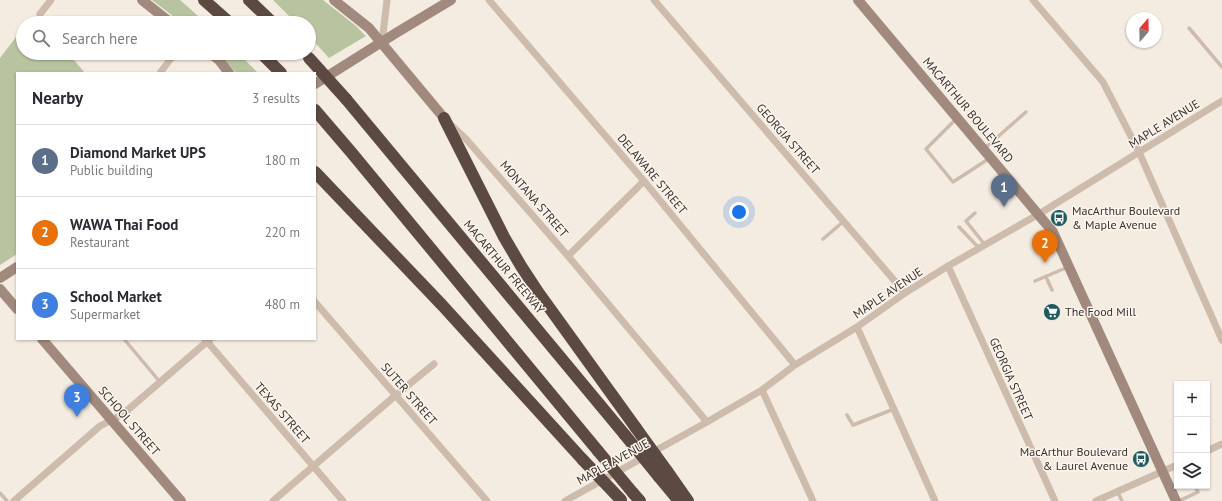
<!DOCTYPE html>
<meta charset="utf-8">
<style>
body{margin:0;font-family:"PT Sans",sans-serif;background:#f7f7f7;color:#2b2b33}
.controls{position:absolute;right:12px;bottom:12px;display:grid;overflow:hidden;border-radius:0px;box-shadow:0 1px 3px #0004}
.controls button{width:36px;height:36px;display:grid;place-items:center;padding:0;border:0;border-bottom:1px solid #e1e1e2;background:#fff;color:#2b2b33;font:20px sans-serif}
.compass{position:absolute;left:1126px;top:12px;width:36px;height:36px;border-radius:50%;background:#fff;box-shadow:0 1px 3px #0004;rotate:20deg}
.you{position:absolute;left:739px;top:212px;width:14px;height:14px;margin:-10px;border:3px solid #fff;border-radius:50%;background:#1a73e8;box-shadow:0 0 0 6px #1a73e833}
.badge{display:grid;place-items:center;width:26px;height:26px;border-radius:50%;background:#b45309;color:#fff;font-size:13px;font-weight:700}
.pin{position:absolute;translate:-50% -33px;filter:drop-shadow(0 1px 2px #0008)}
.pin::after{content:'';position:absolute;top:21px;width:14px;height:12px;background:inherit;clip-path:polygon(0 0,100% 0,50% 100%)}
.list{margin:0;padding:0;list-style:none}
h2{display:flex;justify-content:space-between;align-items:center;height:52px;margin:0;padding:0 16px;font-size:17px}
h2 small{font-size:13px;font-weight:400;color:#7c7c81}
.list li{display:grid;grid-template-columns:26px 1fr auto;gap:12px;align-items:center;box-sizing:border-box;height:72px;padding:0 16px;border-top:1px solid #e1e1e2}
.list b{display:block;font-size:15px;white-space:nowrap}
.list p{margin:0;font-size:13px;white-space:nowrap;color:#7c7c81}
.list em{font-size:13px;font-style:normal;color:#7c7c81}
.icon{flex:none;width:22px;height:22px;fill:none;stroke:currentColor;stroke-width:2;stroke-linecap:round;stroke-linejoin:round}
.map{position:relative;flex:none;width:1222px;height:501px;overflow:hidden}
.search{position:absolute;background:#fff;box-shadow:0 1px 3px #0004;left:16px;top:16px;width:300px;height:44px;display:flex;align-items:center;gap:10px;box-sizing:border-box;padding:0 14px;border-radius:22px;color:#7c7c81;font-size:15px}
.panel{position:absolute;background:#fff;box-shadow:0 1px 3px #0004;left:16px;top:72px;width:300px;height:268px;border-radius:0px}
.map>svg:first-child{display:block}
.green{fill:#b8c4a0}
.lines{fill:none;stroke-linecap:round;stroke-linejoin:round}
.lane{stroke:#cdbbac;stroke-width:3.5}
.street{stroke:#cdbbac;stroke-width:7}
.secondary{stroke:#a18a7d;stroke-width:10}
.highway{stroke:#5c4a42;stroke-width:12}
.highway-bridge{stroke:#5c4a42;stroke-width:12}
.labels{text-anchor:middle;stroke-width:3;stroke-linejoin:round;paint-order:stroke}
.street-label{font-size:12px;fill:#3b302b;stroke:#fbf5ee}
.poi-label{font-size:12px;fill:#3b302b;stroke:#fbf5ee;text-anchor:start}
</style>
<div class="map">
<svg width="1222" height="501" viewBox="0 0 1222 501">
<rect width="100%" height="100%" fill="#f4ebe1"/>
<path class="green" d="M152,0H180L206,23H182Z
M273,0H323L356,26L366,36L329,58L309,36V23H296Z
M23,28V53H68L85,73H17V254L0,265V58Z
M219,53H238L258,73H236Z"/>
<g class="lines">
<path class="lane" d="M1189,28L1222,67
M957,118L926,149L953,182L990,158
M985,148L1026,112
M975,213L966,221L985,245
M959,227L979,248
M823,239L844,221
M1046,277L1052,290
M1035,281L1068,267
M124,339L160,382
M847,415L853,425L894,409
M1117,491L1122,501
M0,493L7,501
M1179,501L1198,492L1195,486"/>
<path class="street" d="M489,0L644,181L795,365
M654,0L905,293
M1033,0L1103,82L1139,152L1222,340
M40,14L51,0
M382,42L387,0
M160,73L175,53
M450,124L466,139L568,256L707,422
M568,256L644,181
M948,266L1055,501
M315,302L487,501
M857,327L935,501
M205,339L343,501
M762,390L813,501
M1207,451L1222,444
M14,501L100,426L123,414L210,339
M273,501L396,395L434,364
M565,501L707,422L762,390L795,365L857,327L905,293L948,266L1039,214L1222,101
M1096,501L1177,465"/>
<path class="secondary" d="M142,0L171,23
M334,0L369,28L444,118
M858,0L1053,232L1176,501
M210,53L219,60L229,73
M315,84L396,33L451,0
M0,278L17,267
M0,289L17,309
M42,339L181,501"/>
<path class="highway" d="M204,0L230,23
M249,0L273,23
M261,53L281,73
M346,99L625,435
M315,110L351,152L598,451
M444,118L504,237L521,266L538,292L636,428
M315,172L442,305L583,460
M667,471L688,501
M659,477L679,501
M633,493L640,501"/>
<path class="highway-bridge" d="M309,58L346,99
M636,428L667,471
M625,435L659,477
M598,451L633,493
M583,460L621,500"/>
</g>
<defs>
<g id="bus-disc" transform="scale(0.9)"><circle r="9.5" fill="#1f5a5e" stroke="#fbf5ee"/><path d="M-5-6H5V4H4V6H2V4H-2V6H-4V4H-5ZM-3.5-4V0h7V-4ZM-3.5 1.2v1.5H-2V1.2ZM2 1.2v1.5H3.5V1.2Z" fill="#fff"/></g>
<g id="supermarket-disc" transform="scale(0.9)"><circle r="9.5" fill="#1f5a5e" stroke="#fbf5ee"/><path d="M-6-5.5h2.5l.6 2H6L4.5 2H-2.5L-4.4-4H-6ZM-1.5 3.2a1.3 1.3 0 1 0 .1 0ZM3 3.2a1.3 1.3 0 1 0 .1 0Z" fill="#fff"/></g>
</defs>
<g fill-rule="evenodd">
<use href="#bus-disc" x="1059" y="218"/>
<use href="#supermarket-disc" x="1052" y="312"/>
<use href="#bus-disc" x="1141" y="459"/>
</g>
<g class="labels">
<g class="street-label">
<text transform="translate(968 110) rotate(50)" y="4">MACARTHUR BOULEVARD</text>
<text transform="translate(1164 124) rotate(-32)" y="4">MAPLE AVENUE</text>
<text transform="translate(788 139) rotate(49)" y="4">GEORGIA STREET</text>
<text transform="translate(652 174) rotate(50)" y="4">DELAWARE STREET</text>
<text transform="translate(534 199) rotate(49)" y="4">MONTANA STREET</text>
<text transform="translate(504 267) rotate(50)" y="4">MACARTHUR FREEWAY</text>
<text transform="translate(888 293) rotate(-34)" y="4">MAPLE AVENUE</text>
<text transform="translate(1011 379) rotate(66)" y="4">GEORGIA STREET</text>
<text transform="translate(409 394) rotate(49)" y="4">SUTER STREET</text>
<text transform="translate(282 413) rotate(49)" y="4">TEXAS STREET</text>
<text transform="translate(129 421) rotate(49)" y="4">SCHOOL STREET</text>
<text transform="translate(613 462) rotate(-29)" y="4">MAPLE AVENUE</text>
</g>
<g class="poi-label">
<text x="1072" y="215">MacArthur Boulevard<tspan x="1072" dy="14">&amp; Maple Avenue</tspan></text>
<text x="1065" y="316">The Food Mill</text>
<text x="1128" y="456" text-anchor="end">MacArthur Boulevard<tspan x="1128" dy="14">&amp; Laurel Avenue</tspan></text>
</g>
</g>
</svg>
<div class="controls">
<button>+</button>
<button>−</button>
<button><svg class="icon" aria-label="layers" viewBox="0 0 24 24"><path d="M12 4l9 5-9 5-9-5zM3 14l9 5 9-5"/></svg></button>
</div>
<svg class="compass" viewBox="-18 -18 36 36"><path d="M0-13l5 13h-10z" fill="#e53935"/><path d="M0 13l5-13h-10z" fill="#7c7c81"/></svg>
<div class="you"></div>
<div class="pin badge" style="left:1004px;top:207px;background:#5c6f8a">1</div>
<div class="pin badge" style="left:1045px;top:263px;background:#e8710a">2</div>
<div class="pin badge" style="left:77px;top:417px;background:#3f7fe0">3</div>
<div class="search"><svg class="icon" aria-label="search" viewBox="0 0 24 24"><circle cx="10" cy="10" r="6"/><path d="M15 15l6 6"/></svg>Search here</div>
<section class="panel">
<h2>Nearby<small>3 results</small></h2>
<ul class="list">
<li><span class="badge" style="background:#5c6f8a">1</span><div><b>Diamond Market UPS</b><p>Public building</p></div><em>180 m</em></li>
<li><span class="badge" style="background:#e8710a">2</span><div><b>WAWA Thai Food</b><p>Restaurant</p></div><em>220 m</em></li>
<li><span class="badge" style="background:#3f7fe0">3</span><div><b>School Market</b><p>Supermarket</p></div><em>480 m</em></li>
</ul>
</section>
</div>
